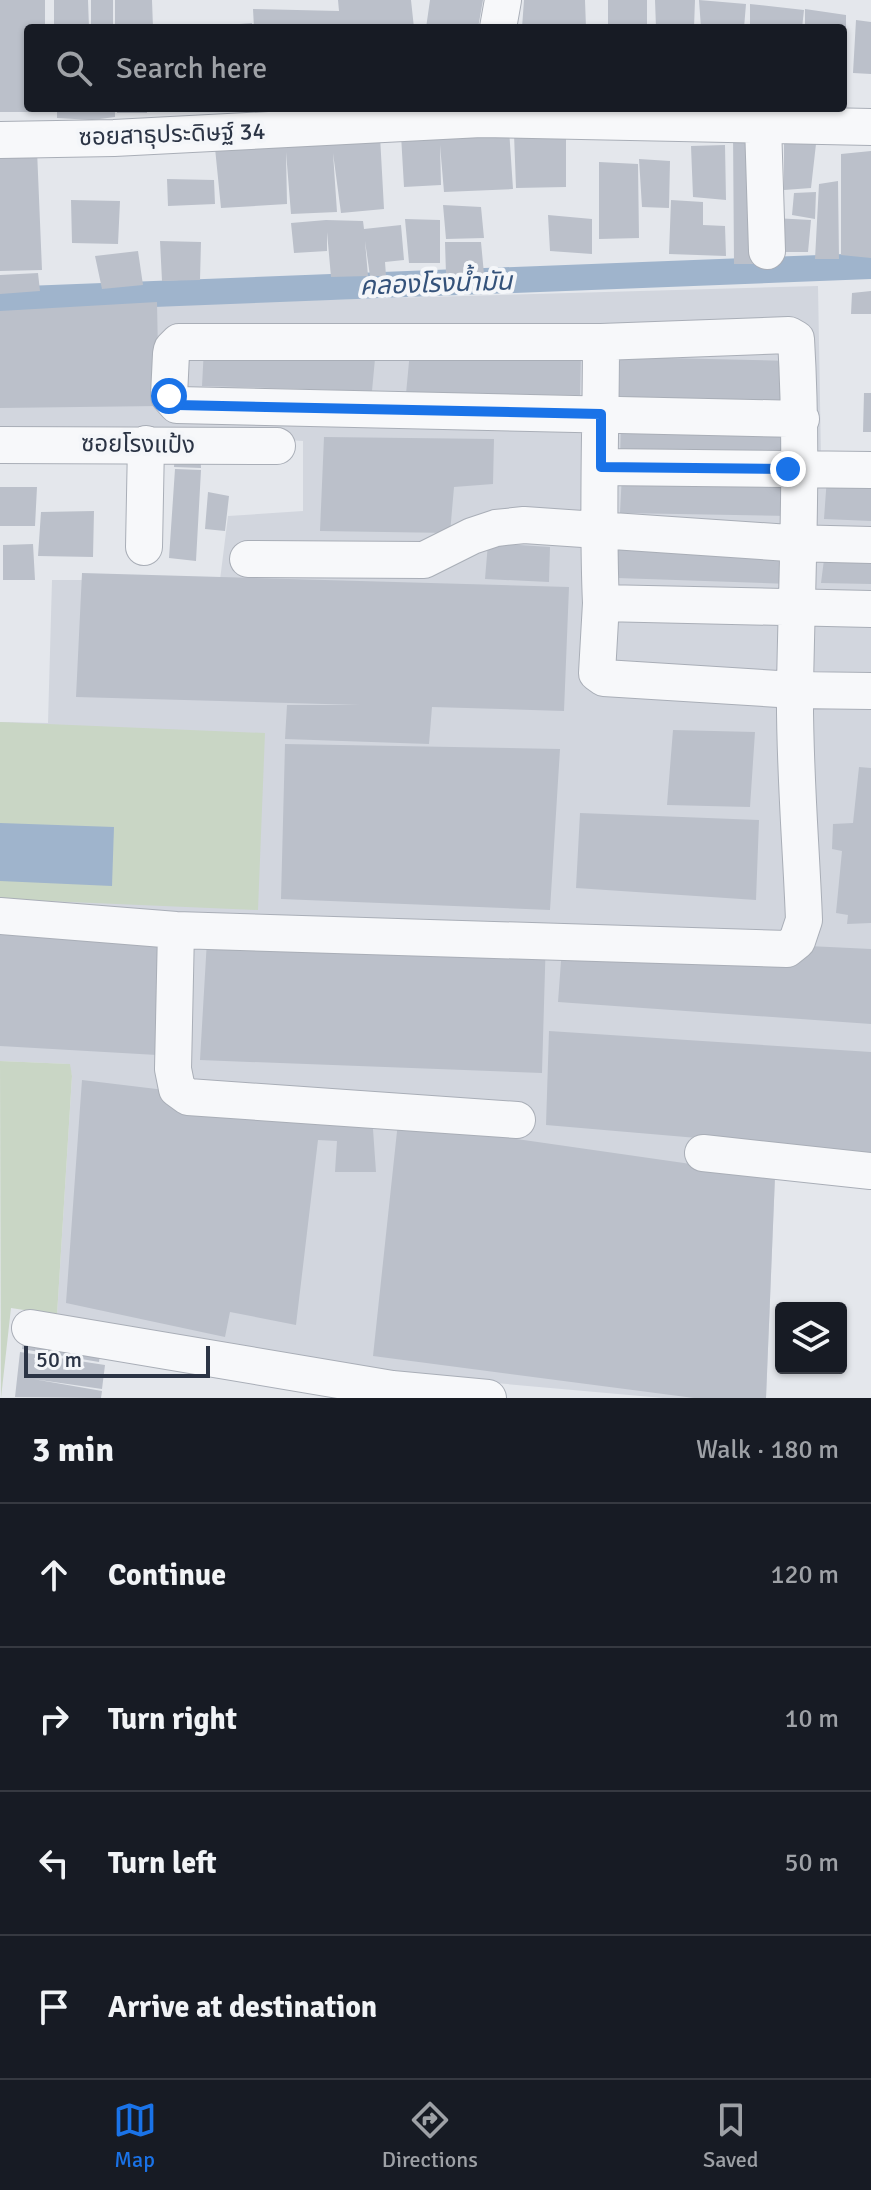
<!DOCTYPE html>
<meta charset="utf-8">
<style>
body{margin:0;font-family:Signika,"Noto Sans Thai",sans-serif;background:#20242c;color:#f1f3f6}
.controls{position:absolute;right:24px;bottom:24px;display:grid;overflow:hidden;border-radius:8px;box-shadow:0 2px 6px #0004}
.controls button{width:72px;height:72px;display:grid;place-items:center;padding:0;border:0;border-bottom:2px solid #363941;background:#171b24;color:#f1f3f6;font:40px sans-serif}
.scale{position:absolute;left:24px;bottom:20px;width:186px;box-sizing:border-box;padding-left:8px;border:4px solid #2b3445;border-top:0;font-size:22px;line-height:28px;white-space:nowrap;color:#2b3445;-webkit-text-stroke:6px #f4f6f9;paint-order:stroke}
.stop{position:absolute;width:24px;height:24px;margin:-18px;border:6px solid #1a73e8;border-radius:50%;background:#fff}
.stop.end{background:#1a73e8;border-color:#fff;box-shadow:0 2px 8px #0008}
.list{margin:0;padding:0;list-style:none}
h2{display:flex;justify-content:space-between;align-items:center;height:104px;margin:0;padding:0 32px;font-size:34px}
h2 small{font-size:26px;font-weight:400;color:#9ea1a6}
.list li{display:grid;grid-template-columns:52px 1fr auto;gap:24px;align-items:center;box-sizing:border-box;height:144px;padding:0 32px;border-top:2px solid #363941}
.list b{display:block;font-size:30px;white-space:nowrap}
.list em{font-size:26px;font-style:normal;color:#9ea1a6}
.icon{flex:none;width:44px;height:44px;fill:none;stroke:currentColor;stroke-width:2;stroke-linecap:round;stroke-linejoin:round}
.map{position:relative;flex:none;width:871px;height:1398px;overflow:hidden}
.search{position:absolute;background:#171b24;box-shadow:0 2px 6px #0004;left:24px;right:24px;top:24px;height:88px;display:flex;align-items:center;gap:20px;box-sizing:border-box;padding:0 28px;border-radius:8px;color:#9ea1a6;font-size:30px}
.sheet{height:680px;background:#171b24}
nav{display:flex;justify-content:space-around;align-items:center;box-sizing:border-box;height:112px;border-top:2px solid #363941;background:#171b24;font-size:22px;color:#9ea1a6}
nav a{display:grid;justify-items:center;gap:4px}
nav .on{color:#1a73e8}
.map>svg:first-child{display:block}
.built{fill:#d2d6de}
.green{fill:#c9d6c5}
.water{fill:#9fb4cc}
.lines{fill:none;stroke-linecap:round;stroke-linejoin:round}
.canal{stroke:#9fb4cc;stroke-width:26}
.building{fill:#bbc0ca}
.minor-casing{stroke:#a9aeb7;stroke-width:38}
.minor{stroke:#f7f8fa;stroke-width:36}
.route{stroke:#1a73e8;stroke-width:10}
.labels{text-anchor:middle;stroke-width:8;stroke-linejoin:round;paint-order:stroke}
.street-label{font-size:24px;fill:#2b3445;stroke:#f4f6f9}
.water-label{font-size:26px;font-style:italic;fill:#34527a;stroke:#f4f6f9}
</style>
<div class="map">
<svg width="871" height="1398" viewBox="0 0 871 1398">
<rect width="100%" height="100%" fill="#e4e7ec"/>
<path class="built" d="M818,286L821,458L871,459V1188L775,1177L766,1398H663L405,1375L57,1315L72,1076L69,1064L0,1061V722L48,723L52,580H220L228,516L303,511V441L152,432L0,433V309Z"/>
<path class="green" d="M0,722L265,733L258,910L0,899Z
M0,1061L70,1064L72,1076L57,1315L11,1308L1,1398Z"/>
<path class="water" d="M0,823L114,827L112,886L0,881Z"/>
<g class="lines">
<path class="canal" d="M0,300L871,266"/>
</g>
<path class="building" d="M0,0H45V28H28V108H47V112H0Z
M54,0H88L89,28H54Z
M91,0H113V28H91Z
M115,0H152L153,28H115Z
M338,0H411L414,28H254L253,9L339,11Z
M430,0H483L478,28H426Z
M524,0H585L586,28H522Z
M608,0H647V28H608Z
M655,0H695L694,28H656Z
M699,0L746,4L744,28H701Z
M750,4L804,10L802,28H750Z
M805,9L846,15V75H843V28H805Z
M856,20L871,22V74L853,73Z
M252,23V28H215L214,26Z
M57,108H115V117L92,120L57,118Z
M117,108H147V113H117Z
M509,129L513,189L444,192L440,145L441,185L404,187L401,135Z
M754,130L757,264H734L733,131Z
M514,134L566,136V187L516,188Z
M380,136L384,209L341,213L333,153L337,212L291,214L286,152L287,204L221,208L215,148Z
M784,143L816,144L811,188L784,190Z
M725,145L726,200L693,197L691,146Z
M37,150L42,270L0,271V153Z
M871,151V258L841,255V154Z
M639,159L670,161L669,208L642,207Z
M599,162L638,164L639,238L599,239Z
M167,179L214,180L215,204L168,206Z
M838,181L839,259H815L819,184Z
M816,192L815,219L792,215L794,193Z
M71,200L120,201L118,244L72,243Z
M671,200L703,202V225L725,226L726,256L669,254Z
M443,205L481,207L484,238L446,239Z
M548,215L592,219V254L550,251Z
M774,218L811,220L808,252H774Z
M405,219L440,220V263H409Z
M326,220L363,221L364,229L401,225L404,260L385,262L386,276H370L365,241L368,276L331,277L327,232V251L294,253L291,223Z
M160,241L201,242L200,280L162,281Z
M445,242H481L484,274H446Z
M138,251L143,285L102,289L95,256Z
M38,273L40,291L0,294V275Z
M871,291V314H851L852,293Z
M157,302L159,406L0,408V311Z
M204,348H376L372,391L202,386Z
M410,351L581,353L580,395L406,394Z
M620,357L792,361V401L619,397Z
M864,393H871V432H863Z
M621,420L790,423L788,469L620,462Z
M324,437L494,439L493,484L454,487L450,533L320,531Z
M175,449H200L201,468L174,467Z
M175,469L201,470L196,561L169,558Z
M622,474L791,477L790,516L620,513Z
M827,477L871,478V521L824,519Z
M0,487H37L35,526H0Z
M208,492L229,496L225,531L205,529Z
M94,511L93,557L38,556L41,512Z
M618,537L789,543L791,584L617,578Z
M488,543L550,547L549,582L485,579Z
M33,544L35,580H3V545Z
M826,544L871,545V584L821,583Z
M82,573L569,587L564,711L432,707L429,744L285,739L287,705H360L76,697Z
M673,730L755,732L750,807L667,805Z
M285,744L560,749L550,910L281,899Z
M859,767L871,768V923L847,924L848,915L836,913L842,851L832,849L833,824L853,823Z
M580,813L759,820L756,900L576,888Z
M208,923L546,936L542,1073L200,1060Z
M0,926L159,934L157,1055L0,1046Z
M563,934L871,949V1024L558,1002Z
M549,1031L871,1052V1153L546,1125Z
M82,1080L372,1115L376,1172H335L337,1141L318,1140L296,1325L230,1312L225,1337L66,1303Z
M398,1122L775,1176L766,1398H694L373,1356Z
M25,1329L101,1347L99,1362L22,1349Z
M20,1352L105,1365L102,1389L33,1379L102,1391L101,1398L15,1397Z"/>
<g class="lines">
<g class="minor-casing">
<path id="minor" d="M498,28L503,0
M763,125L767,251
M0,140L114,138L481,119L871,127
M601,342C601,429 597,516 601,603L871,609
M0,445L277,446
M601,467L871,470
M144,547L146,444
M248,559L424,560L472,536L496,528L524,525L789,543L871,545
M601,603L597,673L604,678L795,690L871,691
M0,916L176,930L787,949L797,941L804,920C801,843 794,765 795,688C797,572 803,456 796,339L789,335L601,342H179L172,349L171,354L169,396L177,405L801,419
M176,930L173,1069L177,1089L188,1097L517,1120
M703,1153L871,1171
M30,1328L392,1389L488,1398"/>
</g>
<use href="#minor" class="minor"/>
</g>
<g class="lines">
<path class="route" d="M169,396L177,405L601,414V467L788,469"/>
</g>
<g class="labels">
<g class="street-label">
<text transform="translate(172 134) rotate(-2)" y="8">ซอยสาธุประดิษฐ์ 34</text>
<text transform="translate(138 444) rotate(1)" y="8">ซอยโรงแป้ง</text>
</g>
<g class="water-label">
<text transform="translate(436 283) rotate(-2)" y="9">คลองโรงน้ำมัน</text>
</g>
</g>
</svg>
<div class="controls">
<button><svg class="icon" aria-label="layers" viewBox="0 0 24 24"><path d="M12 4l9 5-9 5-9-5zM3 14l9 5 9-5"/></svg></button>
</div>
<div class="scale">50 m</div>
<div class="stop" style="left:169px;top:396px"></div>
<div class="stop end" style="left:788px;top:469px"></div>
<div class="search"><svg class="icon" aria-label="search" viewBox="0 0 24 24"><circle cx="10" cy="10" r="6"/><path d="M15 15l6 6"/></svg>Search here</div>
</div>
<section class="sheet">
<h2>3 min<small>Walk · 180 m</small></h2>
<ul class="list">
<li><svg class="icon" aria-label="ahead" viewBox="0 0 24 24"><path d="M12 20V5M6 11l6-6 6 6"/></svg><div><b>Continue</b></div><em>120 m</em></li>
<li><svg class="icon" aria-label="right" viewBox="0 0 24 24"><path d="M7 20v-9h11M14 6l5 5-5 5"/></svg><div><b>Turn right</b></div><em>10 m</em></li>
<li><svg class="icon" aria-label="left" viewBox="0 0 24 24"><path d="M17 20v-9H6M10 6l-5 5 5 5"/></svg><div><b>Turn left</b></div><em>50 m</em></li>
<li><svg class="icon" aria-label="arrive" viewBox="0 0 24 24"><path d="M6 21V4h12l-3 4 3 4H6"/></svg><div><b>Arrive at destination</b></div></li>
</ul>
</section>
<nav>
<a class="on"><svg class="icon" aria-label="map" viewBox="0 0 24 24"><path d="M3 6l6-2 6 2 6-2v14l-6 2-6-2-6 2zM9 4v14M15 6v14"/></svg>Map</a>
<a><svg class="icon" aria-label="directions" viewBox="0 0 24 24"><path d="M12 3l9 9-9 9-9-9zM9 14v-3h6M13 9l2 2-2 2"/></svg>Directions</a>
<a><svg class="icon" aria-label="saved" viewBox="0 0 24 24"><path d="M7 4h10v16l-5-4-5 4z"/></svg>Saved</a>
</nav>
